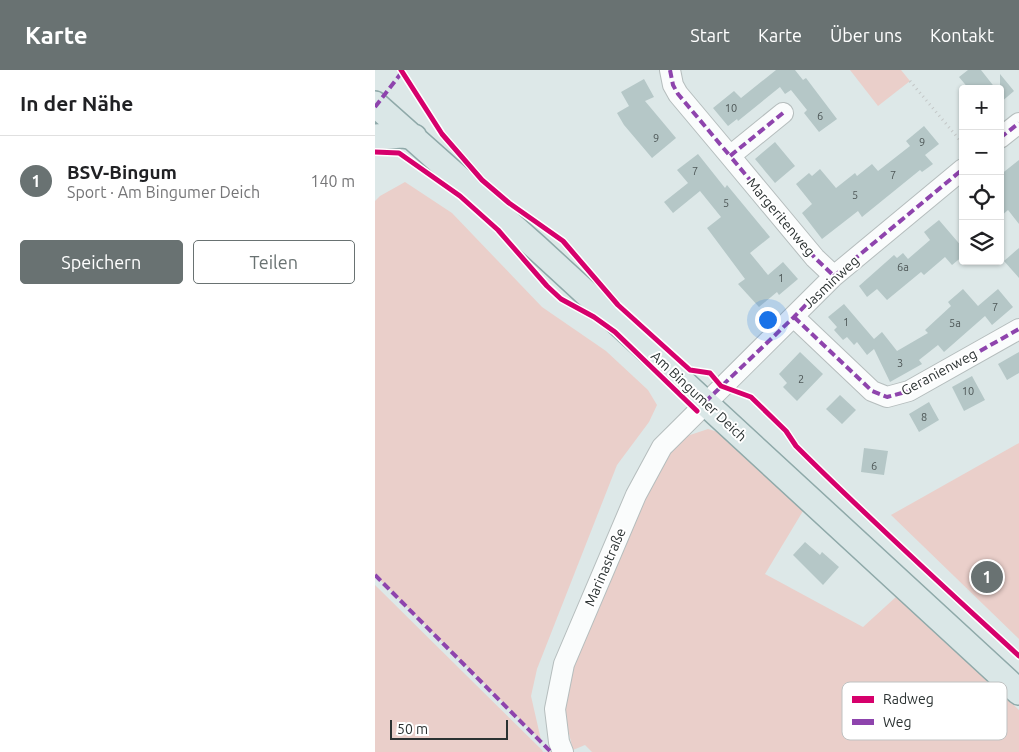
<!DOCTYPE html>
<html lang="de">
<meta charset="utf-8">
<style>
body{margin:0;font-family:Ubuntu,sans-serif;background:#f6f6f6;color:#202124}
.controls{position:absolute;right:15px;top:15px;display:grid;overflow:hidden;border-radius:5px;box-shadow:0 1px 4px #0004}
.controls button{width:45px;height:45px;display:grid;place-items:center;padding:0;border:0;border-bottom:1px solid #e0e0e0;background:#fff;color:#202124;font:25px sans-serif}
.scale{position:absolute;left:15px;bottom:12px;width:118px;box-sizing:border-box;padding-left:5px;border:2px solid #2b3232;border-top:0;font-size:14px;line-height:18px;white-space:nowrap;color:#2b3232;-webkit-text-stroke:4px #fff;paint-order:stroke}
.you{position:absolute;left:392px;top:249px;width:18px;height:18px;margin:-12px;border:4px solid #fff;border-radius:50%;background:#1a73e8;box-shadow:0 0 0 8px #1a73e833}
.badge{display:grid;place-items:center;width:32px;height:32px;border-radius:50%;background:#697272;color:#fff;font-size:16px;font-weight:700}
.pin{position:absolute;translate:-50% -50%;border:2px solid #fff;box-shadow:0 1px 5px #0006}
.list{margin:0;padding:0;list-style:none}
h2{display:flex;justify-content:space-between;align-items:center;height:65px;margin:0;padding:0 20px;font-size:21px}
h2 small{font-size:16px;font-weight:400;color:#757577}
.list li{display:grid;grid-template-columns:32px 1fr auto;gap:15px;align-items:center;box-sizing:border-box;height:90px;padding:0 20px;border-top:1px solid #e0e0e0}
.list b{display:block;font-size:19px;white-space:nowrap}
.list p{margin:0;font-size:16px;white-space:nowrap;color:#757577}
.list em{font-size:16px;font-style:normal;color:#757577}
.actions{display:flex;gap:10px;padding:15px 20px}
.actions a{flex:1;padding:11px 0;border:1px solid #697272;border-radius:5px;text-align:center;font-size:18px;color:#697272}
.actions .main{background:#697272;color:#fff}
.icon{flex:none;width:28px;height:28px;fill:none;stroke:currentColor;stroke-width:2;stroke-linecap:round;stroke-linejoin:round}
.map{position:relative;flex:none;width:644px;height:682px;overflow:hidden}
header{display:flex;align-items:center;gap:30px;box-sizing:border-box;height:70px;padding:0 25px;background:#697272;color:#fff}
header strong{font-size:24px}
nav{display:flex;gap:28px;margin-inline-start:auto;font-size:18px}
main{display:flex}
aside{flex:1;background:#fff}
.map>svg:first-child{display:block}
.green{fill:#eacfca}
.building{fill:#b5c7c7}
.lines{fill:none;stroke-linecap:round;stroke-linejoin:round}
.minor-casing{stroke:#b5bdbd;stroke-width:22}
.major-casing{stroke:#8fa9a9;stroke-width:28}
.path{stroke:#c4c8c8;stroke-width:3;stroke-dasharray:1 4;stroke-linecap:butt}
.minor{stroke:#fafcfc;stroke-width:20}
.major{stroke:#dae7e7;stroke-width:25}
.quiet{stroke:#8e44ad;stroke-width:4;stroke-dasharray:8 4;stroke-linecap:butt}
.cycleway-casing{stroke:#fff;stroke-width:8}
.cycleway{stroke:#d6006c;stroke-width:5}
.labels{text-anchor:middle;stroke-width:4;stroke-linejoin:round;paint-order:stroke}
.number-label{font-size:11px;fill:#4e5757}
.street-label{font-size:14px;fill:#2b3232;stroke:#fff}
.key{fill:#fff;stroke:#bfc2c2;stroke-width:1}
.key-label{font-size:14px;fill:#2b3232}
</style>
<header>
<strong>Karte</strong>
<nav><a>Start</a><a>Karte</a><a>Über uns</a><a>Kontakt</a></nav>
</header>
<main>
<aside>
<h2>In der Nähe<small></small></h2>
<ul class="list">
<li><span class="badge">1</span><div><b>BSV-Bingum</b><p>Sport · Am Bingumer Deich</p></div><em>140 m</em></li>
</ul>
<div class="actions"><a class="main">Speichern</a><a>Teilen</a></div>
</aside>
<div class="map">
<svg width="644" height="682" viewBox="0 0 644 682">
<rect width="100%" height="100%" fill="#dde8e8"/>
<path class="green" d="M475,0H526L535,11L503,36Z
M30,112L77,143L167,237L231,281L273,320L282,335L274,352L242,395L162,599L156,626L166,670L0,505V131L5,126Z
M333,359L343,362L356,371L428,441L390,504L488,557L522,526L644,640V682H217L210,675L198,680L189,643L197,601L210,569L277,411L294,382L309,367Z
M644,373V569L516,445Z
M0,515L167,680L168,682H0Z"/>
<path class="building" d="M401,0H420L428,10L431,8L462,49L444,62L429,43L432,40L416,20L410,24L405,17L363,51L362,49L353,56L338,38L359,21L366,28Z
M593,0H606L621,19H594L584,7Z
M625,4L639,21L625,33Z
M269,9L279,27L270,31L301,68L277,88L249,55L242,43L254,36L246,22Z
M549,56L564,74L550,85L558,94L547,102L545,100L487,147L483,141L447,169L427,143L437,134L421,114L434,103L437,106L445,99L461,118L480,103L482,106L497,94L503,101L535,76L531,71Z
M400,72L420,96L400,113L380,89Z
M323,84L350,118L352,115L395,167L375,183L393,205L408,192L423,209L404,225L402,222L384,237L363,214L370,209L332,158L346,147L325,121L298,143L289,132L313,113L302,100Z
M644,90V154L633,140L625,147V105Z
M564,150L588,178V186L577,195L570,187L549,205L546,202L512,230L502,219L492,227L484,216L519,185L522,188L528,183L533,189L555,170L549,162Z
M644,178V208L629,191Z
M588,219L603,236L623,219L638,237L617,255L610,246L569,282L563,275L544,290L547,294L515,312L499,279L492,285L482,272L479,275L472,267L468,270L459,260L462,257L453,247L469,234L499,269L507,262L522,281L553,263L550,260L576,236L573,232Z
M425,282L448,304L422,331L408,317L412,313L404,304Z
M644,282V303L632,310L623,294Z
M597,306L610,330L589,341L577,317Z
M465,325L481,340L467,354L451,339Z
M554,332L564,350L544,362L534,344Z
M489,378L513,381L509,405L486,402Z
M430,472L445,485L447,482L464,497L448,515L418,485Z"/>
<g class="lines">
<g class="minor-casing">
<path id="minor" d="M295,0L298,15L303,24L355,86
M408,43L355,86L440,188L459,206
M625,68L644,53
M419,247L497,321L512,327L534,321L644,259
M188,682L184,672L180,639L189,594L261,425L287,377L459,206L588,99"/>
</g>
<g class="major-casing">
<path id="major" d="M0,34L161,177L644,622
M0,67L27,65L39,67"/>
</g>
<path class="path" d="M535,11L588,74"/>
<use href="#minor" class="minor"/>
<use href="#major" class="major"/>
<path class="quiet" d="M295,0L298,15L303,24L355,86
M0,37L27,2
M408,43L355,86L440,188L459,206
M625,68L644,53
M419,247L497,321L512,327L534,321L644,259
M330,332L419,247L459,206L588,99
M0,505L176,682"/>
<g class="cycleway-casing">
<path id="cycleway" d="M26,0L67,64L107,110L134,133L188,171L243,235L315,300L335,303L346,316L376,327L411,361L421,376C493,448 569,517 644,586
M0,82L24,83L85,126L123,160L172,216L186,229L219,247L240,262L322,341"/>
</g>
<use href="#cycleway" class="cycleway"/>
</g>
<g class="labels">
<g class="number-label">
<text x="356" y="42">10</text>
<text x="445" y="50">6</text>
<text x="281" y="72">9</text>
<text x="547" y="76">9</text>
<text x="320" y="105">7</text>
<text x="518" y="109">7</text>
<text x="480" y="129">5</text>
<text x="351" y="137">5</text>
<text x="528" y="201">6a</text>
<text x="406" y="212">1</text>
<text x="620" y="241">7</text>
<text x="471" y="256">1</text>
<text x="580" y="257">5a</text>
<text x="525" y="297">3</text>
<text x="426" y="313">2</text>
<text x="593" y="325">10</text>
<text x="549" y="351">8</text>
<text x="499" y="400">6</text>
</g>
<g class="street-label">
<text transform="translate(406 147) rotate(50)" y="5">Margeritenweg</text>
<text transform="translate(456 212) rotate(-43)" y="5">Jasminweg</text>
<text transform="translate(564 302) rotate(-28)" y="5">Geranienweg</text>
<text transform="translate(324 326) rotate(43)" y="5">Am Bingumer Deich</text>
<text transform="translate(230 497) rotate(-67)" y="5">Marinastraße</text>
</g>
</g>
<rect x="467" y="612" width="165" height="58" rx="8" class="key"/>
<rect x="477" y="626" width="22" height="7" fill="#d6006c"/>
<rect x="477" y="649" width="22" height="6" fill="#8e44ad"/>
<g class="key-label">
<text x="508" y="634">Radweg</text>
<text x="508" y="657">Weg</text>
</g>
</svg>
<div class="controls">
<button>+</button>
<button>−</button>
<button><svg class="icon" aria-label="locate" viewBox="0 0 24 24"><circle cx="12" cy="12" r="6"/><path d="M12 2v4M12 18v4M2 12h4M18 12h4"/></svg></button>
<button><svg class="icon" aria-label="layers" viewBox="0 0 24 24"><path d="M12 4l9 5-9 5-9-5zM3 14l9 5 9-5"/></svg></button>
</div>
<div class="scale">50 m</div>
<div class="you"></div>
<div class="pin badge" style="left:612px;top:507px">1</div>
</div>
</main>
